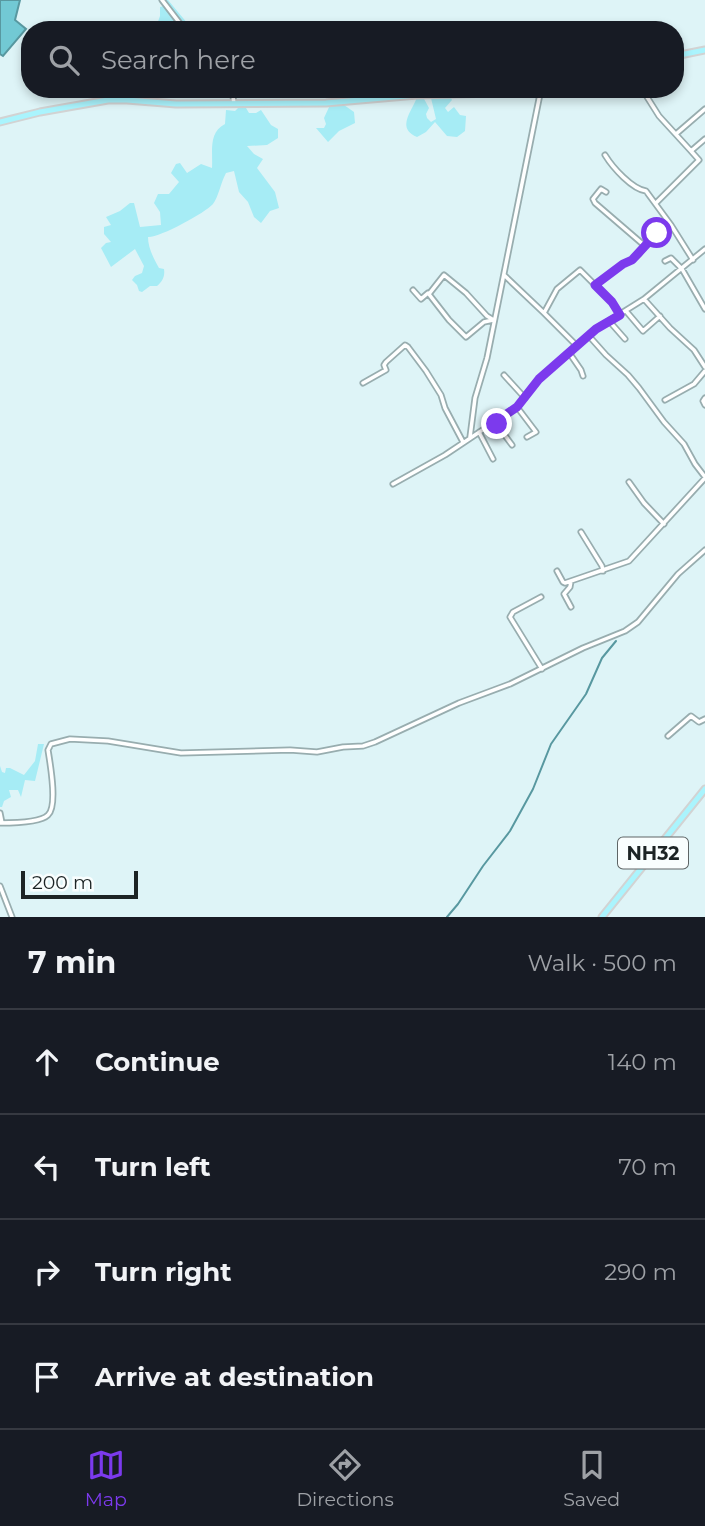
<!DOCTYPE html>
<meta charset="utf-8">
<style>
body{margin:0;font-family:Montserrat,sans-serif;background:#20242c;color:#f1f3f6}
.scale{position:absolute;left:21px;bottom:18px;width:117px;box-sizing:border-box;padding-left:7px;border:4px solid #1c2425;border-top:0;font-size:19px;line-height:24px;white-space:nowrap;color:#1c2425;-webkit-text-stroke:5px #f9fefe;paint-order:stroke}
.stop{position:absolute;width:21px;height:21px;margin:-16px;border:5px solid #7c3aed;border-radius:50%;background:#fff}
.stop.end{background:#7c3aed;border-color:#fff;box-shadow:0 2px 7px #0008}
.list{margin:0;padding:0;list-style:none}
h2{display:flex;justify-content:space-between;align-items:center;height:91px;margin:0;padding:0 28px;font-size:30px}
h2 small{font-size:23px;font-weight:400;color:#9ea1a6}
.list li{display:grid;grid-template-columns:46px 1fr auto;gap:21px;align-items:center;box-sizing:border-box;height:105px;padding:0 28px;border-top:2px solid #363941}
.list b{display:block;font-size:26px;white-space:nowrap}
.list em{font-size:23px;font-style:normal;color:#9ea1a6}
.icon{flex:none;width:38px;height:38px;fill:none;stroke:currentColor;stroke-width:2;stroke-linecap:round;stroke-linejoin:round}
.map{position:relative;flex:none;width:705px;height:917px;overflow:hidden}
.search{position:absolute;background:#171b24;box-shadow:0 4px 10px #0003;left:21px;right:21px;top:21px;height:77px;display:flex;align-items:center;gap:18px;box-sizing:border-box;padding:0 24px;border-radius:28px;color:#9ea1a6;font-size:26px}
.sheet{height:511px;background:#171b24}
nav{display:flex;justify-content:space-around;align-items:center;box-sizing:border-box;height:98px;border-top:2px solid #363941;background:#171b24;font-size:19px;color:#9ea1a6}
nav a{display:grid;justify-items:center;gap:4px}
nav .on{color:#7c3aed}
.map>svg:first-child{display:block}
.green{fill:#a6ecf5}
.water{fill:#72c9d4;stroke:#5898a0;stroke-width:2}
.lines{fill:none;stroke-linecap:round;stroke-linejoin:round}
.stream{stroke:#5898a0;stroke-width:2}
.minor-casing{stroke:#98adaf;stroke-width:7}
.primary-casing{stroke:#d2d3d3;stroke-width:9}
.minor{stroke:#fff;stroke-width:3.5}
.primary{stroke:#aaf4fd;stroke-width:5}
.route{stroke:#7c3aed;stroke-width:9}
.labels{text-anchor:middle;stroke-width:5;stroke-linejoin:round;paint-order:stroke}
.shield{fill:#f9fefe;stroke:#5e6566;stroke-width:2}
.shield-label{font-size:19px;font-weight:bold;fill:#1c2425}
</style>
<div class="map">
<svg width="705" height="917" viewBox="0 0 705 917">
<rect width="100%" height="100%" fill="#def4f7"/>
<path class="green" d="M163,0H168L193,30H155L160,16V7L168,5Z
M340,89H354L347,97L344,105L354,112L355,123L339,131L328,142L316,128H324L326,124L324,118L330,105H340Z
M450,96L452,100L445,108L448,112L454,107L460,115L466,116L465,131L457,137L447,136L435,122L426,132L417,137C395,128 413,110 417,97H423L429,108L426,114L427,118L431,122L436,119L431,98L435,97Z
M240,106L246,108L249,113H256L261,110L271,125L278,129V138L267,145L247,146L254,154L263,159L257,168L275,192L279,208L270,211L261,223L254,217L248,202L239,192L234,171L226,173C221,182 218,198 213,204C205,213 159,238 148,237C148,248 154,259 159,268L164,269C165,276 163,281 157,286H150L142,292L139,291L137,285L132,280L135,276L142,273L144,266L135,249L111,267L101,248L106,243L111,242L104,234V227L111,225L106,217L120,211L130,203H134L140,227L161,225L160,212L154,203L158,194H169L179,182L171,173L176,164L180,163L187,173L201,164L212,168C213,151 208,133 225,124L226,110L235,111Z
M38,744H44L35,781L25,780L21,797L18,790H9L11,797L4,801L2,807H0V766L2,772L5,773L6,768H10L24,775L35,761Z"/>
<path class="water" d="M0,0H20L15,20L26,29L3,56L0,54Z"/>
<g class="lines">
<path class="stream" d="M447,917L458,904L483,866L510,831L533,789L551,744L586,694L602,658L616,641"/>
<g class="minor-casing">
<path id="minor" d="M162,0L185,30
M232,89L234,104
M642,89L659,116L691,151L705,139
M676,134L705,109
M605,155C613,168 632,189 646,191L671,225
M606,192L601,189L593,199L595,203L645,246
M656,203L699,160L691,151
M665,261L671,258L682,269L705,309
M504,275L544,313L577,346
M595,285L623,264L632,260L639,254L650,239L668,225H671L693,260
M413,290L421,299L428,293L449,320L466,337L484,322L493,320
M429,294L444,275L466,293L487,316L492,319
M644,299L670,328L694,350L705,367
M626,311L643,331L660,316
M544,313L557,289L580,270L612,302L619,314
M610,322L625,339
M589,336L606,355L628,375L639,388L664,422L684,444L695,464L705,477
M570,354L581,370L583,376
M504,375L525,398
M363,383L386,370L384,365L386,362L405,345L408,347L426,371L441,395L445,408L463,442
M705,398L703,401L705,405
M665,400L694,384L705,371
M517,407L536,432L527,437
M495,422L512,445
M479,432L493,459
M470,437L475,398L487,358L541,89
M629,482L644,503L664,524
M393,484L445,455L517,407L539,379L596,329L644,299L705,249
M581,532L602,566L603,571
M557,571L563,582L565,583L629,561L705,478
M541,597L513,612L510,617L542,669
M571,607L564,594L570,587L571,581
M668,736L691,716L699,722L705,719
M0,813L2,823
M0,823C11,823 40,823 48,815C58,806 50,763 48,750L51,744L70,739L108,741L181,753L290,750L317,752L343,747L363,746L375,742L459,703L510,684L583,648L625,631L638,622L678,574L705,550
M0,886L12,917"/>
</g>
<g class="primary-casing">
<path id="primary" d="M675,56L705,50
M0,122L40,112L108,100H127L176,104L326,103L417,95L496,93L535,89
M602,917L705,789"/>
</g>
<use href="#minor" class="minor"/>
<use href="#primary" class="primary"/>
</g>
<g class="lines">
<path class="route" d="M497,424L495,422L517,407L539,379L596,329L620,315L612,302L595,285L623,264L632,260L657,233"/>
</g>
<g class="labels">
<rect class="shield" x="618" y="837.5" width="70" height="31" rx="5"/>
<g class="shield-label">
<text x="653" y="860">NH32</text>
</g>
</g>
</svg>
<div class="scale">200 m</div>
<div class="stop" style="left:657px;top:233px"></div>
<div class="stop end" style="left:497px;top:424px"></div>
<div class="search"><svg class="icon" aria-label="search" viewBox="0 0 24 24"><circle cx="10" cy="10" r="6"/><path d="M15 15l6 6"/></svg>Search here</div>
</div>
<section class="sheet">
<h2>7 min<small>Walk · 500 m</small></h2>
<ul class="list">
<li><svg class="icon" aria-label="ahead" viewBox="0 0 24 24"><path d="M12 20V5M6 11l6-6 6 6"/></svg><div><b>Continue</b></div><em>140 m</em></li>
<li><svg class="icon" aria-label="left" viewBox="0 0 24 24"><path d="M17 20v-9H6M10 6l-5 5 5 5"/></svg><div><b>Turn left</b></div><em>70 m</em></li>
<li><svg class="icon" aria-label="right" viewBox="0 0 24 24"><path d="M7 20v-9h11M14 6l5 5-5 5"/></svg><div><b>Turn right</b></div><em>290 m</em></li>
<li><svg class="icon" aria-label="arrive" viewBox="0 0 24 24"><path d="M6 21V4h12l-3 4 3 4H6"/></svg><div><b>Arrive at destination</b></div></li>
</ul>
</section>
<nav>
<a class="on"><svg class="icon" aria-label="map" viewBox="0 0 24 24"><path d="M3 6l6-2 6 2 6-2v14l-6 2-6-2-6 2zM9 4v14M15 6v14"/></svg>Map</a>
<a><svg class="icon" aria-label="directions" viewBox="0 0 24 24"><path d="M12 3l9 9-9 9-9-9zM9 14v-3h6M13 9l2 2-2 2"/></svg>Directions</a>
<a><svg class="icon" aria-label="saved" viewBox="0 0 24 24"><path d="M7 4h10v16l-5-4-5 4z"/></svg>Saved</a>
</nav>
